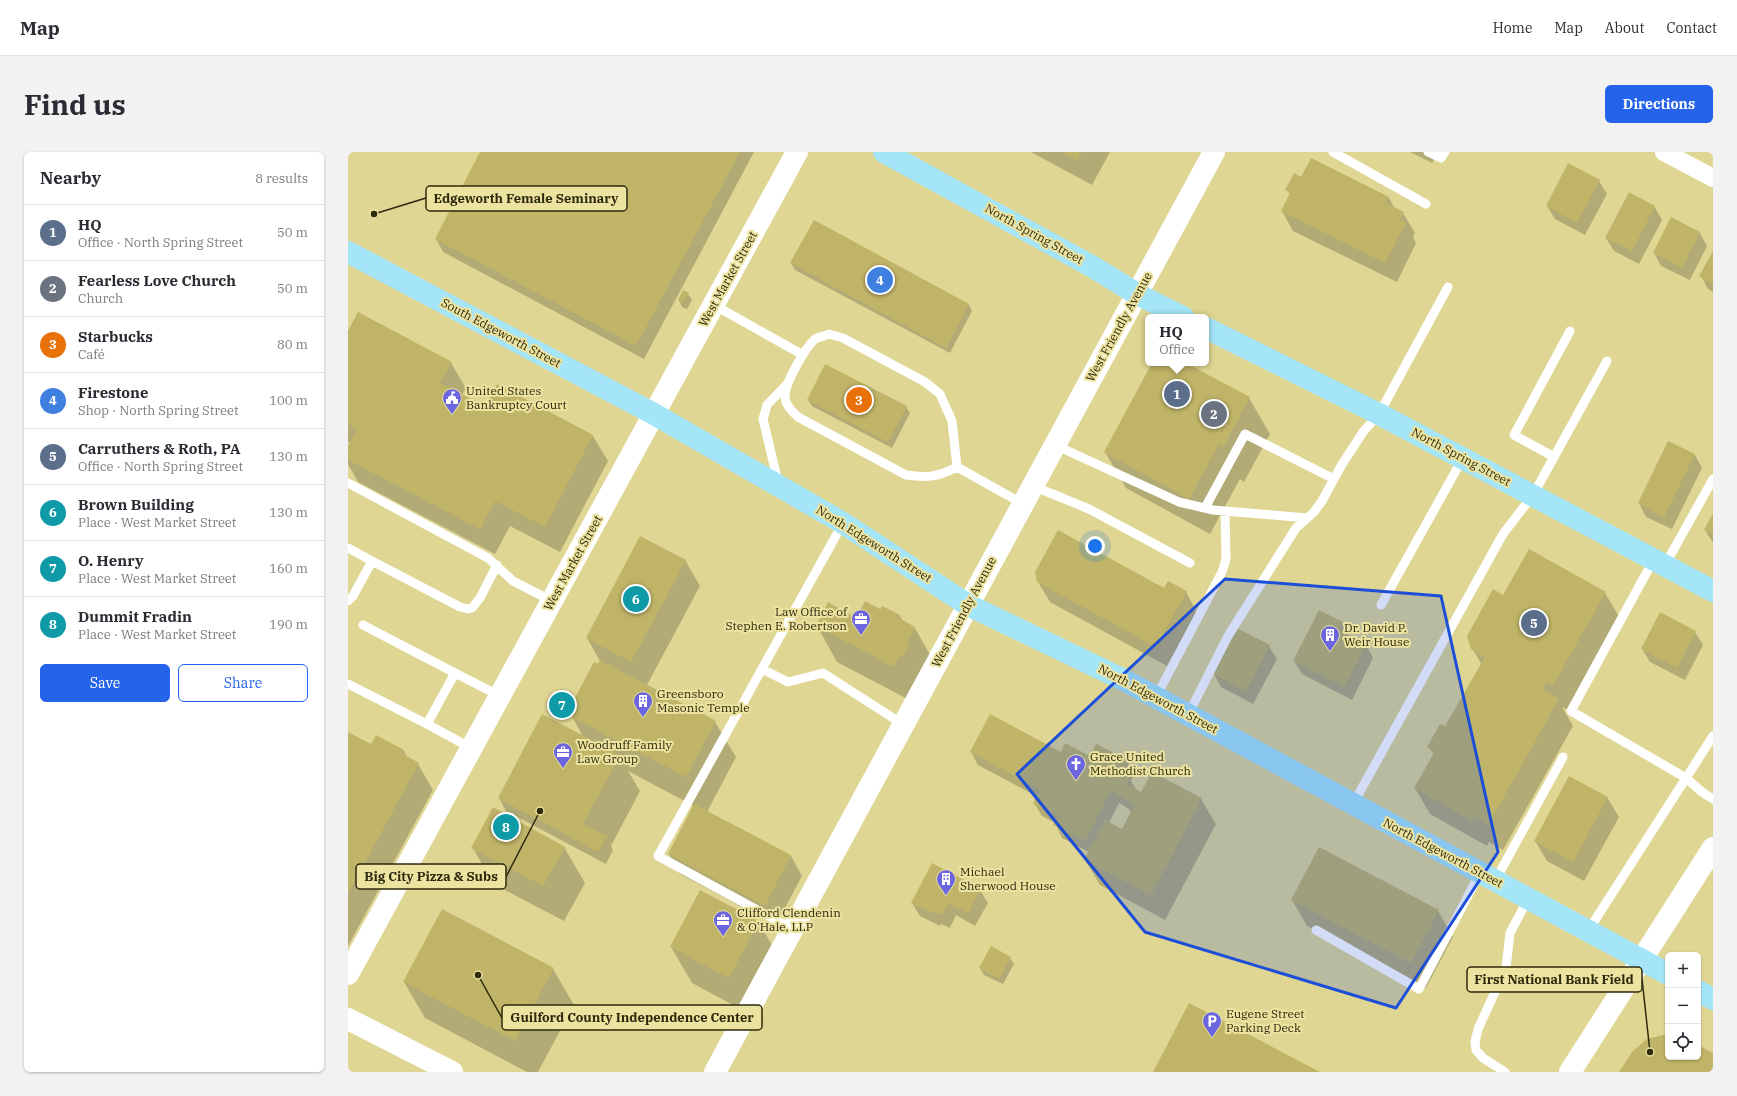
<!DOCTYPE html>
<meta charset="utf-8">
<style>
body{margin:0;font-family:"IBM Plex Serif",serif;background:#f2f2f3;color:#2b2b33}
.controls{position:absolute;right:12px;bottom:12px;display:grid;overflow:hidden;border-radius:6px;box-shadow:0 1px 3px #0004}
.controls button{width:36px;height:36px;display:grid;place-items:center;padding:0;border:0;border-bottom:1px solid #e1e1e2;background:#fff;color:#2b2b33;font:20px sans-serif}
.you{position:absolute;left:747px;top:394px;width:14px;height:14px;margin:-10px;border:3px solid #fff;border-radius:50%;background:#1a73e8;box-shadow:0 0 0 6px #1a73e833}
.badge{display:grid;place-items:center;width:26px;height:26px;border-radius:50%;background:#2563eb;color:#fff;font-size:13px;font-weight:700}
.pin{position:absolute;translate:-50% -50%;border:2px solid #fff;box-shadow:0 1px 4px #0006}
.popup{position:absolute;left:797px;top:162px;width:64px;height:52px;box-sizing:border-box;display:grid;place-content:center;border-radius:6px;background:#fff;filter:drop-shadow(0 1px 3px #0005);font-size:13px;white-space:nowrap;color:#7c7c81}
.popup b{font-size:15px;color:#2b2b33}
.popup::after{content:'';position:absolute;left:50%;top:100%;margin-left:-8px;border:8px solid transparent;border-top-color:#fff}
.list{margin:0;padding:0;list-style:none}
h2{display:flex;justify-content:space-between;align-items:center;height:52px;margin:0;padding:0 16px;font-size:17px}
h2 small{font-size:13px;font-weight:400;color:#7c7c81}
.list li{display:grid;grid-template-columns:26px 1fr auto;gap:12px;align-items:center;box-sizing:border-box;height:56px;padding:0 16px;border-top:1px solid #e1e1e2}
.list b{display:block;font-size:15px;white-space:nowrap}
.list p{margin:0;font-size:13px;white-space:nowrap;color:#7c7c81}
.list em{font-size:13px;font-style:normal;color:#7c7c81}
.actions{display:flex;gap:8px;padding:12px 16px}
.actions a{flex:1;padding:9px 0;border:1px solid #2563eb;border-radius:6px;text-align:center;font-size:14px;color:#2563eb}
.actions .main{background:#2563eb;color:#fff}
.icon{flex:none;width:22px;height:22px;fill:none;stroke:currentColor;stroke-width:2;stroke-linecap:round;stroke-linejoin:round}
.map{position:relative;flex:none;width:1365px;height:920px;overflow:hidden;border-radius:6px}
header{display:flex;align-items:center;gap:24px;box-sizing:border-box;height:56px;padding:0 20px;background:#fff;border-bottom:1px solid #e1e1e2}
header strong{font-size:19px}
nav{display:flex;gap:22px;margin-inline-start:auto;font-size:14px}
.intro{display:flex;align-items:center;justify-content:space-between;box-sizing:border-box;height:96px;padding:0 24px}
h1{margin:0;font-size:28px}
.button{padding:10px 18px;border-radius:6px;background:#2563eb;color:#fff;font-size:14px;font-weight:700}
main{display:flex;gap:24px;padding:0 24px}
aside{flex:1;background:#fff;border-radius:6px;box-shadow:0 1px 3px #0004}
.map>svg:first-child{display:block}
.shadow{fill:#0003;fill-rule:evenodd}
.building{fill:#bfb467}
.lines{fill:none;stroke-linecap:round;stroke-linejoin:round}
.service{stroke:#fff;stroke-width:9}
.minor{stroke:#fff;stroke-width:18}
.tertiary{stroke:#fff;stroke-width:22}
.secondary{stroke:#fff;stroke-width:22}
.primary{stroke:#a4e5f8;stroke-width:22}
.marked{fill:#1d4ed8;fill-opacity:0.2;stroke:#1d4ed8;stroke-width:3;stroke-linejoin:round}
.labels{text-anchor:middle;stroke-width:4;stroke-linejoin:round;paint-order:stroke}
.street-label{font-size:12px;fill:#2d290d;stroke:#ede3a0}
.poi-label{font-size:12px;fill:#2d290d;stroke:#ede3a0;text-anchor:start}
.leader{fill:none;stroke:#2d290d;stroke-width:1.5}
.callout-dot{fill:#2d290d;stroke:#ede3a0;stroke-width:1.5}
.callout{fill:#ede3a0;stroke:#2d290d;stroke-width:1.5}
.callout-label{font-size:13px;text-anchor:middle;font-weight:bold;fill:#2d290d}
</style>
<header>
<strong>Map</strong>
<nav><a>Home</a><a>Map</a><a>About</a><a>Contact</a></nav>
</header>
<div class="intro"><h1>Find us</h1><a class="button">Directions</a></div>
<main>
<aside>
<h2>Nearby<small>8 results</small></h2>
<ul class="list">
<li><span class="badge" style="background:#5c6f8a">1</span><div><b>HQ</b><p>Office · North Spring Street</p></div><em>50 m</em></li>
<li><span class="badge" style="background:#6b7280">2</span><div><b>Fearless Love Church</b><p>Church</p></div><em>50 m</em></li>
<li><span class="badge" style="background:#e8710a">3</span><div><b>Starbucks</b><p>Café</p></div><em>80 m</em></li>
<li><span class="badge" style="background:#3f7fe0">4</span><div><b>Firestone</b><p>Shop · North Spring Street</p></div><em>100 m</em></li>
<li><span class="badge" style="background:#5c6f8a">5</span><div><b>Carruthers &amp; Roth, PA</b><p>Office · North Spring Street</p></div><em>130 m</em></li>
<li><span class="badge" style="background:#0f9aa8">6</span><div><b>Brown Building</b><p>Place · West Market Street</p></div><em>130 m</em></li>
<li><span class="badge" style="background:#0f9aa8">7</span><div><b>O. Henry</b><p>Place · West Market Street</p></div><em>160 m</em></li>
<li><span class="badge" style="background:#0f9aa8">8</span><div><b>Dummit Fradin</b><p>Place · West Market Street</p></div><em>190 m</em></li>
</ul>
<div class="actions"><a class="main">Save</a><a>Share</a></div>
</aside>
<div class="map">
<svg width="1365" height="920" viewBox="0 0 1365 920">
<rect width="100%" height="100%" fill="#e0d693"/>
<path class="shadow" d="M134,0H406L296,207L95,100L88,87Z
M683,0H762L744,33Z
M1062,0H1090L1084,11Z
M963,7L1041,46L1047,57L1055,61L1067,81L1065,85L1068,91L1049,130L945,79L934,59L942,43L939,38L954,26Z
M1251,29L1259,42L1237,83L1207,67L1199,54Z
M1306,54L1314,68L1291,112L1266,99L1258,86Z
M466,69L621,153L624,159L602,201L447,118L443,111Z
M1352,81L1359,94L1342,128L1313,114L1306,101Z
M1365,101V140L1360,137L1353,124Z
M340,142L344,148L339,157L334,155L331,148Z
M0,181L103,211L118,236L114,243L138,256L150,233L245,284L260,309L212,400L162,374L147,402L10,330L0,312V296L3,291L0,290Z
M805,211H836L901,246L922,282L896,330L892,327L862,382L778,336L757,300Z
M460,248L558,255L562,261L544,296L464,254Z
M1321,290L1347,303L1354,316L1324,377L1298,365L1291,351Z
M1365,363V391L1357,378Z
M337,408L352,434L299,533L367,570L388,605L359,660L443,704L454,724L428,773L332,722L321,702L346,654L280,619L292,639L263,694L265,698L258,712L158,659L151,646L235,585L224,564L225,562L222,557L252,509L239,486Z
M690,430L838,440L849,460L819,514L702,450Z
M1257,441L1272,466L1220,558L1214,555L1225,574L1155,698L1141,690L1139,694L1082,662L1067,636L1086,603L1081,595L1098,576L1134,513L1124,496L1156,445Z
M533,458L552,464L555,470L567,476L587,512L567,551L489,510L469,474L509,467Z
M994,471L1001,484L1018,492L1025,506L1004,548L954,522L946,509Z
M1347,480L1355,493L1337,528L1302,510L1294,497Z
M921,494L929,507L905,552L873,535L866,522Z
M0,581L23,594L56,599L59,606L70,612L85,638L0,794Z
M623,600L713,601L779,609L786,622L783,629L789,639L794,641L853,647L868,672L817,768L752,733L737,708L741,700L714,686L707,671L694,664L686,651L690,645L630,613ZM771,651L781,657L783,661L774,678L761,671Z
M1259,645L1271,665L1236,729L1199,709L1187,689Z
M216,695L237,731L216,769L145,732L125,696Z
M632,738L640,751L627,774L608,763L602,776L593,772L592,774L572,764L564,751Z
M352,739L411,770L431,806L402,862L344,831L323,795Z
M944,748L1090,759L1105,785L1078,836L959,774Z
M662,806L666,812L655,832L636,823L632,816Z
M205,817L226,853L190,920H179L77,866L56,830Z
M1319,883L1320,905H1350V894L1365,902V920H1273Z"/>
<path class="building" d="M132,0H392L288,194L87,87Z
M715,0H733L729,8Z
M963,6L1041,45L1038,51L1056,60L1052,68L1058,71L1037,111L933,59L942,41L937,38L946,21L953,25Z
M1220,11L1252,28L1229,71L1198,54Z
M1281,40L1307,54L1284,99L1257,86Z
M1323,65L1352,80L1334,116L1305,101Z
M466,68L621,152L598,196L442,111Z
M1365,99V132L1351,124Z
M335,138L341,141L335,151L330,148Z
M10,160L104,210L92,231L137,254L149,232L245,283L197,375L147,349L132,377L0,308V294L9,277L0,272V179Z
M804,211H838L902,245L876,294L871,292L841,347L756,300Z
M477,212L559,254L540,290L459,248Z
M1320,289L1347,302L1316,365L1290,351Z
M1365,361V382L1356,378Z
M710,378L816,436L820,429L839,439L808,495L689,430L687,420Z
M292,384L338,408L283,510L238,486Z
M1181,397L1258,440L1205,533L1199,530L1194,538L1211,547L1140,673L1126,665L1124,669L1066,636L1087,599L1079,595L1092,572L1097,574L1137,505L1123,497L1119,484L1145,437L1155,443Z
M517,449L532,457L534,454L552,463L551,466L567,475L559,491L562,492L556,504L553,502L546,515L468,474L480,450L508,466Z
M971,458L995,470L991,478L1018,492L996,535L945,509Z
M1312,460L1348,479L1329,516L1293,497Z
M889,476L922,493L898,539L865,522Z
M252,508L368,569L338,625L222,564L225,559L221,557L246,510L250,512Z
M194,562L272,603L235,672L259,684L250,700L150,646Z
M642,562L713,600L717,591L742,604L748,592L780,608L773,621L782,625L779,632L793,640L804,620L854,646L803,743L736,708L757,668L774,677L787,652L763,639L737,689L705,673L710,664L685,651L693,638L622,600Z
M0,580L23,592L28,583L56,598L55,602L71,611L0,742Z
M1221,624L1260,645L1225,710L1186,689Z
M346,652L443,703L417,754L320,702Z
M145,655L217,695L195,734L123,696Z
M971,695L1091,758L1063,811L943,748Z
M584,711L633,737L620,761L601,751L594,763L585,759L584,761L563,751Z
M352,738L411,769L381,826L322,795Z
M94,757L206,816L167,889L55,830Z
M643,794L663,805L651,827L631,816Z
M841,851L972,920H805Z
M1319,882L1320,905H1350V893L1365,901V920H1271L1284,900L1299,887Z"/>
<g class="lines">
<path class="service" d="M985,0L1078,52
M1080,0L1093,6L1097,0
M366,153L455,203
M481,182L495,186L577,230L592,242L604,269L609,315C590,325 579,326 558,323L450,265C444,259 437,253 437,244C437,231 457,196 467,187C470,185 477,184 481,182Z
M707,293L831,350L865,358L959,366
M1206,305L1166,283L1222,179
M609,315L675,352
M430,330L415,267L419,253L440,231
M0,331L140,406L165,429L204,449
M685,334L741,357L842,411
M857,356L897,282L986,327
M0,396L24,409
M1306,407L1223,559L1338,626L1354,640L1365,647
M1317,413L1365,327
M0,449L5,444L24,409L112,455L120,457L124,456L132,446L149,413
M1033,453L1115,306
M15,473L107,521
M414,517L440,530L475,521L556,573
M0,532L79,572
M808,545L874,420L878,407L877,359
M840,563L880,484L948,376L966,360L974,349L993,314L1015,280L1031,262L1100,135
M123,596L79,572L107,521L152,544
M1005,652L1155,382L1185,343L1259,209
M1147,729L1215,605
M444,777L310,704L495,371
M968,778L1071,837L1132,721
M1240,779L1365,584
M1157,920L1135,906L1128,898L1127,890L1130,877L1158,816L1162,781L1180,747"/>
<path class="minor" d="M1316,0L1365,26"/>
<path class="tertiary" d="M1222,920L1365,696"/>
<path class="secondary" d="M0,822L449,0
M0,867L104,920
M367,920L866,0"/>
<path class="primary" d="M536,0L745,115L789,142L835,165
M0,100L306,262L495,371L620,453L774,527L1320,822
M858,176L1031,262L1365,439
M1350,839L1365,847"/>
</g>
<path class="marked" d="M877,427L1093,444L1150,700L1048,856L797,780L669,622Z"/>
<defs>
<g id="civic-pin" transform="scale(1)"><path d="M0 17L-7.5 6A9.5 9.5 0 1 1 7.5 6Z" fill="#6b66e0" stroke="#ede3a0"/><path d="M-.6-6.5H3V-4.5H.6V-3L4-1V1h2V6H-6V1h2V-1L-.6-3ZM-1.2 2.5V6h2.4V2.5Z" fill="#fff"/></g>
<g id="office-pin" transform="scale(1)"><path d="M0 17L-7.5 6A9.5 9.5 0 1 1 7.5 6Z" fill="#6b66e0" stroke="#ede3a0"/><path d="M-6-3h4V-5.5h4V-3h4V5H-6ZM-1-4.5V-3h2v-1.5ZM-6 0V1H6V0Z" fill="#fff"/></g>
<g id="building-pin" transform="scale(1)"><path d="M0 17L-7.5 6A9.5 9.5 0 1 1 7.5 6Z" fill="#6b66e0" stroke="#ede3a0"/><path d="M-4-6H4V6H1V3H-1V6H-4ZM-2.5-4.3h1.7v1.8h-1.7ZM.8-4.3h1.7v1.8H.8ZM-2.5-1h1.7V.8h-1.7ZM.8-1h1.7V.8H.8Z" fill="#fff"/></g>
<g id="church-pin" transform="scale(1)"><path d="M0 17L-7.5 6A9.5 9.5 0 1 1 7.5 6Z" fill="#6b66e0" stroke="#ede3a0"/><path d="M-1.2-6h2.4v3.5h3.3v2.4h-3.3V6h-2.4V-.1h-3.3v-2.4h3.3Z" fill="#fff"/></g>
<g id="parking-pin" transform="scale(1)"><path d="M0 17L-7.5 6A9.5 9.5 0 1 1 7.5 6Z" fill="#6b66e0" stroke="#ede3a0"/><path d="M-3.5-5.5H1a3.5 3.5 0 0 1 0 7H-1V5.5H-3.5ZM-1-3.4V-.6H.8a1.4 1.4 0 0 0 0-2.8Z" fill="#fff"/></g>
</defs>
<g fill-rule="evenodd">
<use href="#civic-pin" x="104" y="246"/>
<use href="#office-pin" x="513" y="467"/>
<use href="#building-pin" x="982" y="483"/>
<use href="#building-pin" x="295" y="549"/>
<use href="#office-pin" x="215" y="600"/>
<use href="#church-pin" x="728" y="612"/>
<use href="#building-pin" x="598" y="727"/>
<use href="#office-pin" x="375" y="768"/>
<use href="#parking-pin" x="864" y="869"/>
</g>
<g class="labels">
<g class="street-label">
<text transform="translate(686 82) rotate(29)" y="4">North Spring Street</text>
<text transform="translate(380 127) rotate(-61)" y="4">West Market Street</text>
<text transform="translate(771 175) rotate(-61)" y="4">West Friendly Avenue</text>
<text transform="translate(153 181) rotate(28)" y="4">South Edgeworth Street</text>
<text transform="translate(1113 305) rotate(28)" y="4">North Spring Street</text>
<text transform="translate(526 392) rotate(32)" y="4">North Edgeworth Street</text>
<text transform="translate(225 411) rotate(-61)" y="4">West Market Street</text>
<text transform="translate(616 460) rotate(-62)" y="4">West Friendly Avenue</text>
<text transform="translate(810 547) rotate(28)" y="4">North Edgeworth Street</text>
<text transform="translate(1095 701) rotate(28)" y="4">North Edgeworth Street</text>
</g>
<g class="poi-label">
<text x="118" y="243">United States<tspan x="118" dy="14">Bankruptcy Court</tspan></text>
<text x="499" y="464" text-anchor="end">Law Office of<tspan x="499" dy="14">Stephen E. Robertson</tspan></text>
<text x="996" y="480">Dr. David P.<tspan x="996" dy="14">Weir House</tspan></text>
<text x="309" y="546">Greensboro<tspan x="309" dy="14">Masonic Temple</tspan></text>
<text x="229" y="597">Woodruff Family<tspan x="229" dy="14">Law Group</tspan></text>
<text x="742" y="609">Grace United<tspan x="742" dy="14">Methodist Church</tspan></text>
<text x="612" y="724">Michael<tspan x="612" dy="14">Sherwood House</tspan></text>
<text x="389" y="765">Clifford Clendenin<tspan x="389" dy="14">&amp; O'Hale, LLP</tspan></text>
<text x="878" y="866">Eugene Street<tspan x="878" dy="14">Parking Deck</tspan></text>
</g>
</g>
<path class="leader" d="M26 62L78 46M192 659L158 725M1302 900L1294 827M130 823L154 866"/>
<g class="callout-dot">
<circle cx="26" cy="62" r="4"/>
<circle cx="192" cy="659" r="4"/>
<circle cx="1302" cy="900" r="4"/>
<circle cx="130" cy="823" r="4"/>
</g>
<g class="callout">
<rect x="78" y="34" width="201" height="25" rx="4"/>
<rect x="8" y="712" width="150" height="25" rx="4"/>
<rect x="1119" y="815" width="175" height="25" rx="4"/>
<rect x="154" y="853" width="260" height="25" rx="4"/>
</g>
<g class="callout-label">
<text x="178" y="51">Edgeworth Female Seminary</text>
<text x="83" y="729">Big City Pizza &amp; Subs</text>
<text x="1206" y="832">First National Bank Field</text>
<text x="284" y="870">Guilford County Independence Center</text>
</g>
</svg>
<div class="controls">
<button>+</button>
<button>−</button>
<button><svg class="icon" aria-label="locate" viewBox="0 0 24 24"><circle cx="12" cy="12" r="6"/><path d="M12 2v4M12 18v4M2 12h4M18 12h4"/></svg></button>
</div>
<div class="you"></div>
<div class="pin badge" style="left:829px;top:242px;background:#5c6f8a">1</div>
<div class="popup"><b>HQ</b>Office</div>
<div class="pin badge" style="left:866px;top:262px;background:#6b7280">2</div>
<div class="pin badge" style="left:511px;top:248px;background:#e8710a">3</div>
<div class="pin badge" style="left:532px;top:128px;background:#3f7fe0">4</div>
<div class="pin badge" style="left:1186px;top:471px;background:#5c6f8a">5</div>
<div class="pin badge" style="left:288px;top:447px;background:#0f9aa8">6</div>
<div class="pin badge" style="left:214px;top:553px;background:#0f9aa8">7</div>
<div class="pin badge" style="left:158px;top:675px;background:#0f9aa8">8</div>
</div>
</main>
